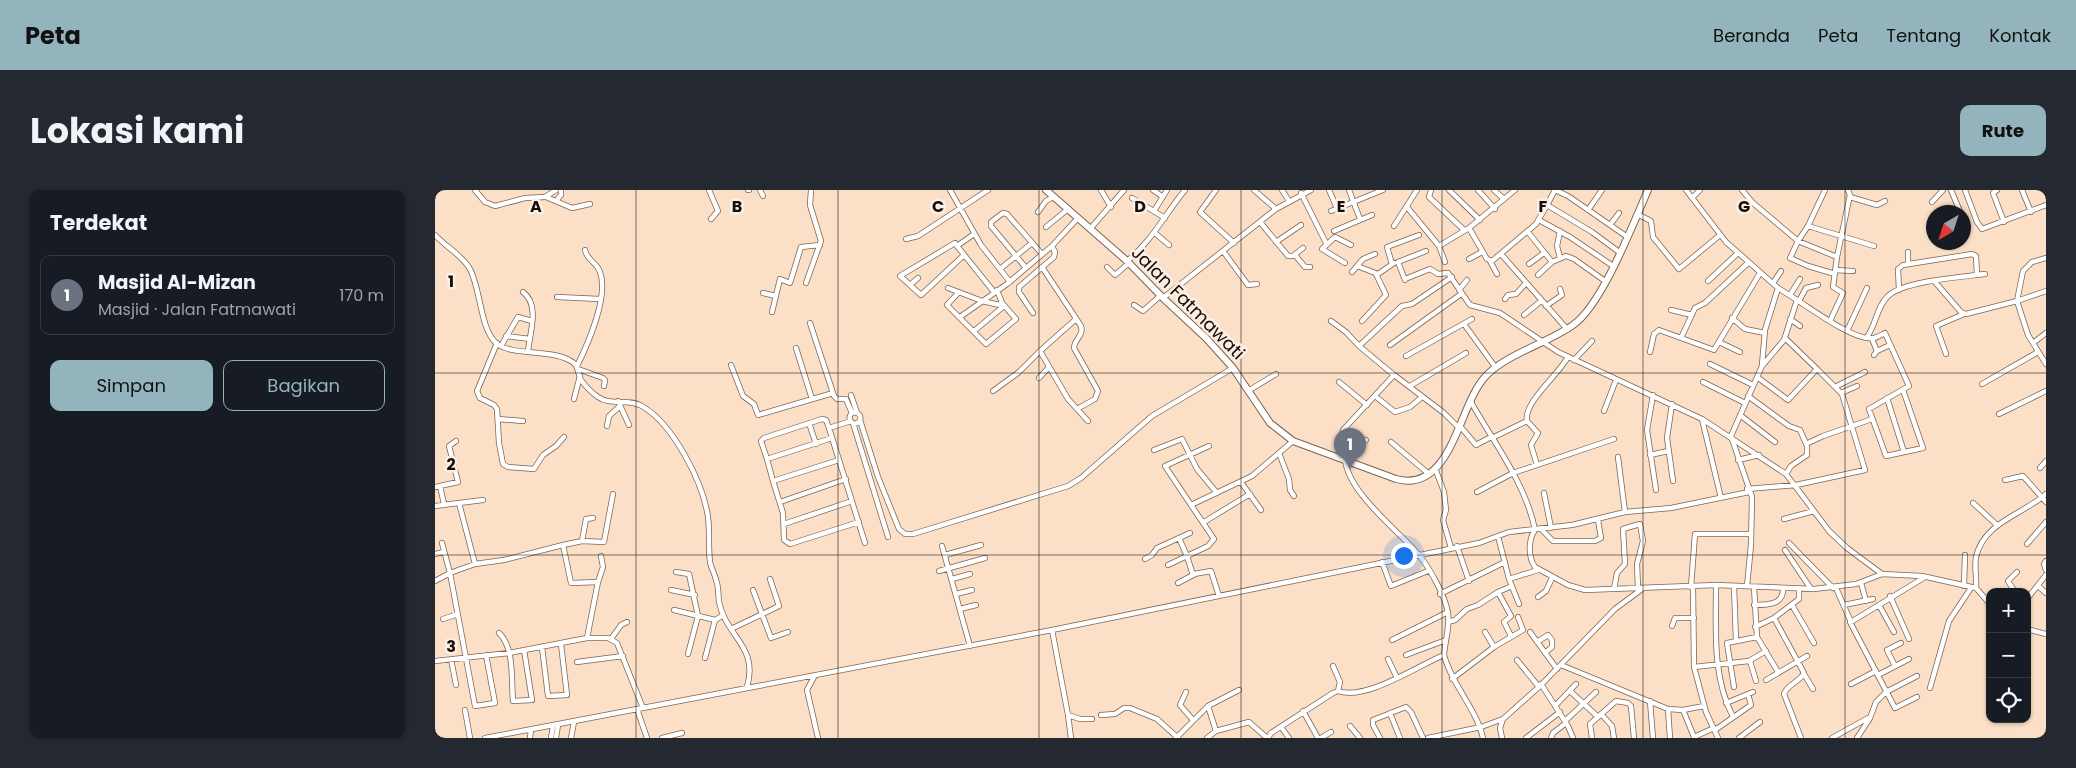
<!DOCTYPE html>
<html lang="id">
<meta charset="utf-8">
<style>
body{margin:0;font-family:Poppins,sans-serif;background:#242831;color:#f1f3f6}
.controls{position:absolute;right:15px;bottom:15px;display:grid;overflow:hidden;border-radius:10px;box-shadow:0 1px 4px #0004}
.controls button{width:45px;height:45px;display:grid;place-items:center;padding:0;border:0;border-bottom:1px solid #363941;background:#171b24;color:#f1f3f6;font:25px sans-serif}
.compass{position:absolute;left:1491px;top:15px;width:45px;height:45px;border-radius:50%;background:#171b24;box-shadow:0 1px 4px #0004;rotate:219deg}
.you{position:absolute;left:968px;top:365px;width:18px;height:18px;margin:-12px;border:4px solid #fff;border-radius:50%;background:#1a73e8;box-shadow:0 0 0 8px #1a73e833}
.badge{display:grid;place-items:center;width:32px;height:32px;border-radius:50%;background:#93b4bc;color:#fff;font-size:16px;font-weight:700}
.pin{position:absolute;translate:-50% -41px;filter:drop-shadow(0 1px 2px #0008)}
.pin::after{content:'';position:absolute;top:26px;width:18px;height:15px;background:inherit;clip-path:polygon(0 0,100% 0,50% 100%)}
.list{margin:0;padding:0;list-style:none}
h2{display:flex;justify-content:space-between;align-items:center;height:65px;margin:0;padding:0 20px;font-size:21px}
h2 small{font-size:16px;font-weight:400;color:#9ea1a6}
.list li{display:grid;grid-template-columns:32px 1fr auto;gap:15px;align-items:center;box-sizing:border-box;height:80px;margin:0 10px 10px;padding:0 10px;border:1px solid #363941;border-radius:10px}
.list b{display:block;font-size:19px;white-space:nowrap}
.list p{margin:0;font-size:16px;white-space:nowrap;color:#9ea1a6}
.list em{font-size:16px;font-style:normal;color:#9ea1a6}
.actions{display:flex;gap:10px;padding:15px 20px}
.actions a{flex:1;padding:11px 0;border:1px solid #93b4bc;border-radius:10px;text-align:center;font-size:18px;color:#93b4bc}
.actions .main{background:#93b4bc;color:#111}
.icon{flex:none;width:28px;height:28px;fill:none;stroke:currentColor;stroke-width:2;stroke-linecap:round;stroke-linejoin:round}
.map{position:relative;flex:none;width:1611px;height:548px;overflow:hidden;border-radius:10px}
header{display:flex;align-items:center;gap:30px;box-sizing:border-box;height:70px;padding:0 25px;background:#93b4bc;color:#111}
header strong{font-size:24px}
nav{display:flex;gap:28px;margin-inline-start:auto;font-size:18px}
.intro{display:flex;align-items:center;justify-content:space-between;box-sizing:border-box;height:120px;padding:0 30px}
h1{margin:0;font-size:35px}
.button{padding:12px 22px;border-radius:10px;background:#93b4bc;color:#111;font-size:18px;font-weight:700}
main{display:flex;gap:30px;padding:0 30px}
aside{flex:1;background:#171b24;border-radius:10px;box-shadow:0 1px 4px #0004}
.map>svg:first-child{display:block}
.lines{fill:none;stroke-linecap:round;stroke-linejoin:round}
.street-casing{stroke:#7d644f;stroke-width:6}
.secondary-casing{stroke:#7d644f;stroke-width:8}
.street{stroke:#fff;stroke-width:4.5}
.secondary{stroke:#fff;stroke-width:6}
.grid{fill:none;stroke:#170d06;stroke-width:1;stroke-opacity:0.55}
.labels{text-anchor:middle;stroke-width:5;stroke-linejoin:round;paint-order:stroke}
.street-label{font-size:18px;fill:#170d06;stroke:#fbf0e6}
.grid-label{font-size:16px;text-anchor:middle;font-weight:bold;fill:#170d06;stroke:#fbf0e6;stroke-width:5;stroke-linejoin:round;paint-order:stroke}
</style>
<header>
<strong>Peta</strong>
<nav><a>Beranda</a><a>Peta</a><a>Tentang</a><a>Kontak</a></nav>
</header>
<div class="intro"><h1>Lokasi kami</h1><a class="button">Rute</a></div>
<main>
<aside>
<h2>Terdekat<small></small></h2>
<ul class="list">
<li><span class="badge" style="background:#6b7280">1</span><div><b>Masjid Al-Mizan</b><p>Masjid · Jalan Fatmawati</p></div><em>170 m</em></li>
</ul>
<div class="actions"><a class="main">Simpan</a><a>Bagikan</a></div>
</aside>
<div class="map">
<svg width="1611" height="548" viewBox="0 0 1611 548">
<rect width="100%" height="100%" fill="#fbdfc6"/>
<g class="lines">
<g class="street-casing">
<path id="street" d="M40,0L50,12L60,16L90,8L110,7L121,0
M274,0L283,21L276,29
M313,0H314
M325,0L328,6
M515,0L546,55L575,92
M666,0L676,17
M718,0L728,7
M781,0L765,22L799,53
M819,0L841,19
M847,0L854,11
M894,0L902,18
M914,0L925,29
M996,0L994,7L1029,40
M1014,0L1045,30
M1043,0L1060,19
M1059,0L1069,9L1080,0
M1120,0L1133,6L1191,46
M1251,0L1291,52L1343,98L1362,110L1349,150L1327,176L1296,246L1317,307L1316,355L1312,396
M1307,0L1318,13L1363,51L1373,36L1390,0
M1516,0L1524,19
M1530,0L1542,32L1547,39L1611,15
M1562,0L1558,3L1569,32
M1587,0L1596,22
M866,3L891,53
M111,7L137,18L155,14
M1415,7L1442,15L1450,11
M697,8L730,28
M1257,8L1265,0
M121,11L126,5V0
M1497,12L1508,0
M1112,15L1120,0
M972,17L1004,56L1010,72
M1153,20L1167,0
M719,21L732,0
M896,21L948,0
M603,22L611,11L618,7
M1202,24L1216,31L1218,47L1244,79L1285,45
M1104,30L1135,47L1178,76
M825,32L853,66H858L868,58
M1175,35L1184,23
M959,36L982,0
M1373,36L1439,56
M611,37L633,19
M1034,38L1069,9
M655,39L689,0
M899,41L937,25
M1125,41L1122,56L1125,68
M1093,42L1117,72
M720,43L734,55
M0,45C11,57 27,65 35,79C46,100 45,138 61,153C76,166 114,159 134,170C143,174 142,179 145,188C148,194 157,203 163,207C175,216 194,208 207,216C238,234 268,292 273,327C275,342 273,357 275,372C276,378 280,384 281,390C284,397 283,405 284,412C291,447 324,456 312,497
M471,49L483,46L553,0
M841,52L866,35
M522,56L559,102
M1004,56L1034,38L1052,69L1057,71L1101,34L1112,15L1157,42L1184,62
M788,61L813,95L822,94
M1473,62V74
M1066,64L1132,139
M529,65L486,105L465,86L520,53L522,56L539,44
M860,65L870,77H875
M1611,68L1597,72L1588,81L1582,111L1593,145L1611,174
M1034,69L1047,62
M692,71C717,51 730,24 750,0
M1055,71L1062,84
M910,73L887,59L900,47L916,55
M957,74L952,57L984,45
M1094,74L1109,63
M922,76L943,84L959,73
M607,77L646,136C649,146 639,149 639,158L663,201L660,209L642,219
M672,77L680,85L694,73
M591,78L556,36V32L568,23L572,24L607,64
M565,79L597,53
M1400,80L1418,81
M917,82L928,69L940,64
M1400,84L1373,76L1355,68L1363,51L1402,67
M1103,85L1117,72L1131,66L1139,69L1170,91
M970,89L995,79L1003,84L1013,83L1035,115L1065,123L1123,162L1267,229L1351,284L1394,341L1412,358L1447,384
M970,90L963,72L991,61
M1273,91L1303,63
M1500,92L1526,122L1531,124L1582,111L1611,101
M371,93L386,51L375,15L376,0
M1338,93L1346,81
M475,95L483,88
M513,98L547,111L569,116L539,141
M1024,100L1032,90
M1464,100L1463,79L1468,75L1537,64L1541,66L1542,85
M88,102C105,115 95,142 93,161
M524,102L512,115L551,154L581,129L567,113L562,100
M328,103L341,106
M1355,105L1365,89
M122,107L165,109
M728,108L841,19L876,0
M1070,109L1073,105L1081,104L1091,93
M1362,110C1378,120 1421,152 1439,148C1443,147 1446,145 1450,143L1474,196L1434,219L1451,266L1488,258L1468,200
M1364,111L1371,98L1383,95
M699,115L708,121L725,106
M1111,116L1127,105L1125,99
M1236,120L1257,125
M337,122L345,89L355,93L366,57L385,55
M598,123L584,102V97L619,67L620,62L617,56
M1089,125L1106,111
M525,127L572,94L617,56L643,28
M1297,128L1310,139L1330,143
M641,129L605,161L633,209L653,231
M1355,129L1365,136
M896,131L911,142L924,156
M927,131L951,105L941,84
M1395,131L1408,103L1398,97L1402,67L1415,5L1413,0
M375,133L399,206L402,209H411L417,223
M1029,134L1061,178
M1412,141L1432,98
M71,146L95,149
M1432,147C1441,135 1442,116 1453,106C1469,91 1526,87 1550,84
M1246,148L1260,118L1270,113L1313,73
M1437,149L1442,161L1439,165
M1284,152L1305,162
M62,153L42,201L45,208L59,215L62,219L64,253L68,274L73,277L99,279L108,265L121,256L129,247
M1598,153L1611,143
M955,155L1026,104
M66,156L83,127L97,131
M361,158L377,209
M1442,161L1455,155
M1215,162L1219,144L1224,140L1279,160L1325,83
M1511,164L1501,136L1529,124
M971,166L1037,129
M1139,170L1157,151
M1275,174L1318,195
M296,175L308,206L319,214L323,225L398,203
M1327,175L1330,140L1343,98
M142,176C153,154 174,106 165,82C162,72 152,71 150,60
M143,179L168,188L170,190L169,196
M959,185L924,156L967,116L977,114L1017,87
M1322,187L1353,210L1382,179L1350,148
M604,188L614,177
M904,192L932,215
M1268,192L1310,213
M1547,194L1603,162
M975,196L1031,163
M1402,196L1430,182
M558,201L584,182L605,161
M813,201L841,184
M1406,203L1422,196
M416,205L422,223
M1218,205L1212,240L1221,300
M940,206L960,222L975,217L987,207
M1313,206L1354,236L1365,240L1372,256V265L1356,276L1351,284
M1452,208L1469,262
M139,209L145,186
M183,211L194,235
M1036,212C1059,253 1091,294 1100,340
M1237,214L1232,248L1238,291
M1169,221L1181,190
M414.5 228a5.5 5.5 0 1 1 11 0a5.5 5.5 0 1 1-11 0Z
M1564,224L1611,201
M1305,225L1340,252
M63,229L88,231
M1267,229L1286,308
M425,230L443,287L464,339L470,344H478L633,296L646,288L717,226L798,178
M1092,231L1103,243L1096,255L1102,275
M374,233L381,254
M418,233L453,347
M172,236L174,226L185,216
M1025,236L1041,255L1056,247
M394,238L416,231
M397,248L332,269L326,251L329,248L387,229L391,230L394,238L430,353
M1057,248L1092,231C1088,213 1124,184 1133,167
M956,252L994,284
M1371,254L1388,246L1437,229
M774,256L730,276L756,315L817,286L858,251
M719,260L747,249L762,279L782,303
M844,263L854,289L855,300L859,306
M916,265L931,250
M1215,265L1233,261
M1183,267L1190,322
M332,269L338,291
M910,269C913,303 963,340 984,365C995,379 1010,405 1013,423C1015,437 1010,451 1009,465C1017,495 1041,518 1048,548
M404,270L338,291L348,323L349,350L355,354L424,332
M1303,270L1324,265
M916,271C916,260 906,251 908,240L959,185L1009,223L1024,238
M1000,278L1009,302L1011,320L1008,330L1016,358
M1605,278L1611,271
M1570,290L1588,286L1611,312
M806,292L826,320
M5,296L9,314
M0,297L23,292L14,256L21,251
M1312,299L1361,295L1430,280L1407,204L1382,179
M1042,302L1078,283L1179,249
M1109,303L1116,338
M345,312L411,289
M24,313L48,310
M1538,313L1562,335
M756,315L779,349L773,356L752,366L757,382L759,384L776,381L784,406
M0,316L24,313L40,374L69,370L128,355L136,393L163,392L152,448L74,463L0,471
M1349,329L1379,321
M769,332L815,304
M349,334L417,311
M1106,339L1118,351H1160L1166,348L1163,330
M1100,340C1093,350 1093,367 1100,377L1133,395L1150,400L1281,395L1379,399L1421,394L1447,384L1487,386L1541,398C1542,388 1539,377 1541,367C1549,332 1587,325 1611,304
M1063,346L1074,389
M147,351L151,329L158,328
M1354,353L1398,398
M1592,354L1611,332
M128,355L147,351L169,352L178,304
M507,356L535,456
M1022,356L1034,391
M1350,360L1376,399
M0,364L9,362
M510,365L546,355
M710,369L717,365L722,358L755,343
M1611,371L1609,374L1611,380
M947,372L956,396L993,381
M40,374L15,383L40,516L60,513L51,465
M733,375L752,366L744,348
M504,381L550,368
M241,382L254,384L263,426L253,464
M517,389L535,384
M0,391L15,383L7,353
M163,392L168,377L166,366
M743,393L760,384
M1426,393L1431,411
M1281,395C1281,440 1277,486 1298,527
M1299,396L1301,451
M1529,396L1530,365
M1603,396L1611,403
M1256,397L1260,344H1316
M1258,397L1259,477L1271,522L1283,548
M1319,397L1322,447L1343,482
M1401,398L1416,432L1490,387
M1541,398L1555,414
M1179,399L1182,383L1190,374L1188,339L1205,334L1208,351L1202,374L1203,398
M1364,399V409L1339,428L1369,483C1365,492 1352,494 1349,504L1366,548
M236,400L260,405
M318,400L336,448L353,442
M1063,402L1076,426L1069,432L1076,446
M1580,402L1573,391L1582,382
M521,404L537,400
M1005,404L1070,372
M1455,406L1474,449
M1103,407L1111,401L1117,388
M1592,409L1611,385
M1084,414L1074,389L1103,380
M1319,415C1332,415 1349,415 1348,398
M1357,415L1379,453
M1409,415L1438,409
M1444,415L1459,442
M525,419L541,415
M239,420L280,430L287,426
M8,429L23,424
M1013,432L1020,430L1032,419L1043,415L1063,402L1077,396
M1415,432L1460,518L1482,507
M1237,436L1240,428H1259
M1320,437L1339,428
M296,439L344,416L335,389
M1592,439L1611,444
M617,440L633,525L645,529H657
M1050,442L1059,457
M1095,442L1122,479
M64,443C80,458 76,491 78,511L97,510L89,460
M152,448H173L182,453L208,518
M176,449L186,435L192,432
M957,450L1013,422
M1102,452L1113,445L1117,450V457L1110,463
M107,457L113,506L132,505L126,454
M971,465L1011,450
M270,468L280,430
M16,469L21,495
M953,469L962,488
M1082,470L1104,497
M1315,471L1321,491
M142,472L188,466
M1126,475L1233,519L1248,520L1269,516
M898,476L905,492L903,501
M1460,476L1452,460L1466,453
M1259,477L1314,471L1331,461
M1369,484L1378,499
M1443,485L1474,469
M379,487L372,500L383,548
M1017,489L1059,457L1088,440L1083,427
M1331,490L1372,466
M1106,494L1133,536L1138,548
M1416,494L1441,481
M1299,497L1292,453L1322,447
M1495,498L1514,431L1536,398
M1135,501L1163,527
M751,502L745,515L758,530
M1215,511L1218,548
M1291,513L1318,502
M773,516L781,541
M1120,516L1141,494
M202,519L212,548
M1233,519L1235,548
M30,520L35,548
M1248,520L1259,547L1279,538
M868,521L883,548
M955,523L965,548
M1166,524L1177,536L1179,548
M633,525L636,548
M666,525L680,524L689,518H695L722,529L743,548
M1130,531L1161,502
M915,536L925,548
M846,537L854,548
M1280,540L1316,515L1313,504
M50,548L617,440L1044,353L1074,342L1137,335L1190,322L1236,318L1314,302
M95,548L96,539
M116,548L118,536
M121,548L123,535
M136,548L139,532
M227,548L247,543
M741,548L773,516L804,500
M772,548L781,541L814,532L832,548
M833,548L836,543L898,503L903,501C931,511 982,476 1009,465
M886,548L896,542
M945,548L938,535V530L971,517L976,522L988,548
M993,548L1046,537L1068,529L1104,497L1180,419L1207,399
M1067,548L1065,538L1068,529
M1091,548L1125,522
M1116,548L1118,543L1131,533
M1157,548L1155,534L1181,511L1193,513L1196,516L1199,548
M1304,548L1325,532
M1397,548L1433,528
M1422,548L1435,528L1441,512L1451,502L1482,486"/>
</g>
<g class="secondary-casing">
<path id="secondary" d="M611,0L692,71L728,108L771,148L798,178L835,233L858,251L961,289C1017,304 1023,216 1050,187C1069,165 1113,153 1138,135C1167,115 1198,34 1213,0"/>
</g>
<use href="#street" class="street"/>
<use href="#secondary" class="secondary"/>
</g>
<path class="grid" d="M201,0V548M403,0V548M604,0V548M806,0V548M1007,0V548M1208,0V548M1410,0V548M0,183H1611M0,365H1611"/>
<g class="labels">
<g class="street-label">
<text transform="translate(753 113) rotate(45)" y="6">Jalan Fatmawati</text>
</g>
</g>
<g class="grid-label">
<text x="101" y="22">A</text>
<text x="302" y="22">B</text>
<text x="503" y="22">C</text>
<text x="705" y="22">D</text>
<text x="906" y="22">E</text>
<text x="1108" y="22">F</text>
<text x="1309" y="22">G</text>
<text x="16" y="97">1</text>
<text x="16" y="280">2</text>
<text x="16" y="462">3</text>
</g>
</svg>
<div class="controls">
<button>+</button>
<button>−</button>
<button><svg class="icon" aria-label="locate" viewBox="0 0 24 24"><circle cx="12" cy="12" r="6"/><path d="M12 2v4M12 18v4M2 12h4M18 12h4"/></svg></button>
</div>
<svg class="compass" viewBox="-18 -18 36 36"><path d="M0-13l5 13h-10z" fill="#e53935"/><path d="M0 13l5-13h-10z" fill="#9ea1a6"/></svg>
<div class="you"></div>
<div class="pin badge" style="left:915px;top:279px;background:#6b7280">1</div>
</div>
</main>
